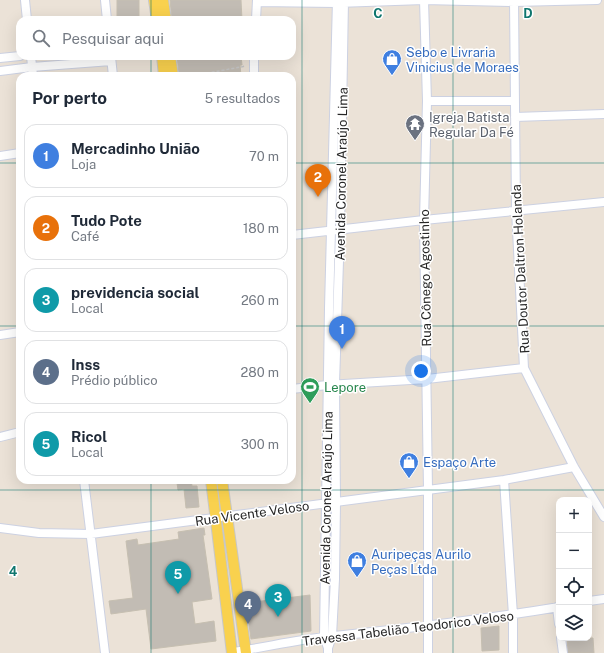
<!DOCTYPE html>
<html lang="pt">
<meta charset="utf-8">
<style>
body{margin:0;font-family:"Public Sans",sans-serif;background:#f6f6f7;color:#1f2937}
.controls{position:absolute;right:12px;bottom:12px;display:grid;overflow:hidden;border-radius:8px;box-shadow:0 4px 16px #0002}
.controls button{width:36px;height:36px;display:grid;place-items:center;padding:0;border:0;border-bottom:1px solid #e0e1e3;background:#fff;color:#1f2937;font:20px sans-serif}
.you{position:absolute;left:421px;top:371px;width:14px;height:14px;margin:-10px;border:3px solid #fff;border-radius:50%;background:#1a73e8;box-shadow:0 0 0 6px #1a73e833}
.badge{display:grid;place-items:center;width:26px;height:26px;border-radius:50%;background:#ea580c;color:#fff;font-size:13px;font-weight:700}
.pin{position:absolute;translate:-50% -33px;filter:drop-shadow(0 1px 2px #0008)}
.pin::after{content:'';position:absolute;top:21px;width:14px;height:12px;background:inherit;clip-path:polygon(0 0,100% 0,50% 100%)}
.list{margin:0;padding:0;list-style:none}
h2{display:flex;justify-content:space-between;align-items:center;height:52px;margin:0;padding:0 16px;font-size:17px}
h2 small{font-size:13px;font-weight:400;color:#747a83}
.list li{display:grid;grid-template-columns:26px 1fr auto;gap:12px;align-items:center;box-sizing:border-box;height:64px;margin:0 8px 8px;padding:0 8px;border:1px solid #e0e1e3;border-radius:12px}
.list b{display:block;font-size:15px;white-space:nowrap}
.list p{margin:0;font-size:13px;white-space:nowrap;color:#747a83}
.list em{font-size:13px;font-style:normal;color:#747a83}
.icon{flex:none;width:22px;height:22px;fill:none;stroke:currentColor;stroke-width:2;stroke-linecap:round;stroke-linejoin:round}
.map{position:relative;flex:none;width:604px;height:653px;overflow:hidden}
.search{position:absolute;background:#fff;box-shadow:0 4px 16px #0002;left:16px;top:16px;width:280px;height:44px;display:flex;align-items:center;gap:10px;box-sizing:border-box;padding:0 14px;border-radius:12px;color:#747a83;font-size:15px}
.panel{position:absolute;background:#fff;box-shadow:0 4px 16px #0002;left:16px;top:72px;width:280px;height:412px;border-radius:12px}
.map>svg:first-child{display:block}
.building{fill:#c2bcb4;stroke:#c6bfb1}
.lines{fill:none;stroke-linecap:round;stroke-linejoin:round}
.minor-casing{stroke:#ccd1e2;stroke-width:10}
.major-casing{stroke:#c7c7c7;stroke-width:12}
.path{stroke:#c7c7c7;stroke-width:1.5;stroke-dasharray:3 2;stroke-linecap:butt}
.minor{stroke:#fff;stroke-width:8}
.major{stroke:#f9d14e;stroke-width:10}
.grid{fill:none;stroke:#0f766e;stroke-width:1;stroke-opacity:0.55}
.labels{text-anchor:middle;stroke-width:3;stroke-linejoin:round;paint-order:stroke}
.shop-label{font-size:13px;fill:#366cbe;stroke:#fff;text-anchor:start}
.worship-label{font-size:13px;fill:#5b616d;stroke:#fff;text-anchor:start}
.street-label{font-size:13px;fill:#272727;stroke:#fff}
.leisure-label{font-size:13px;fill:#27864d;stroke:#fff;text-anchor:start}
.grid-label{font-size:13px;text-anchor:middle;font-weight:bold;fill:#0f766e;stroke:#fff;stroke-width:3;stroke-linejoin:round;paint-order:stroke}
</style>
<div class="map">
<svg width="604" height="653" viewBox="0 0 604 653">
<rect width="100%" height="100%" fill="#ebe2d7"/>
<path class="building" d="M117,0H139V20H117Z
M170,0H241L242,20H172Z
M177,56H241L242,65H240L241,76H187V73L179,74Z
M191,480L192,486H197L199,507L186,508L184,489L178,490L177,483Z
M204,528L205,535H203L212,599L192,602L195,624L214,621L216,641L151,649L146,609L111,614L109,601L133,598L126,541L137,539L138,545L179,539L178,532Z
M310,595L311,631L251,639L246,603Z
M499,626V650L482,651L481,628Z
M567,638H593L594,653H568Z"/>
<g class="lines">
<g class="minor-casing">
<path id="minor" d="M25,0L27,20
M105,0L107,20
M424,0L427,101L424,220L428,489V653
M514,0L516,210L524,368L574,467L604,517
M257,2L337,3L424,0L514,2L597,0
M256,20L257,0
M31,56L33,76
M111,57L113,76
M0,58L20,56
M0,71L32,67L111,61
M254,76V56
M427,101H514
M515,117L604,114
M0,156L20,153
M292,235L424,220L604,202
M0,335L20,332
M292,389L327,385L427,379L524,368
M0,437L20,432
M84,480L105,653
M504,480L513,615V653
M0,528L39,533L91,534L504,480L574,467
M589,601L604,599
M557,607L559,624
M561,638L563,653
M328,648L324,637L329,308L337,0
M232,652C263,648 294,640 325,637C403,629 481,620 559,607
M328,653V648L332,636L335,579L336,502L335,384L340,230L344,0"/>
</g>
<g class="major-casing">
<path id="major" d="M154,0L157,20
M163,0L166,20
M162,56L164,76
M170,56L173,76
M211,480L232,653
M222,480L246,653"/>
</g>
<path class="path" d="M192,76L246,66"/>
<use href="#minor" class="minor"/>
<use href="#major" class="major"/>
</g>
<path class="grid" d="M151,0V20M302,0V653M453,0V653M151,56V76M0,163H20M292,163H604M0,326H20M292,326H604M151,480V653M0,490H604"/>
<defs>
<g id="shop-pin" transform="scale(1)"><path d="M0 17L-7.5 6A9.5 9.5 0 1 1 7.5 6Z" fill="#3f7fe0" stroke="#fff"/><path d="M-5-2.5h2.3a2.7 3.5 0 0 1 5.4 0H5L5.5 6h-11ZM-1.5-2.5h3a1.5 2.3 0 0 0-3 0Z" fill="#fff"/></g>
<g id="temple-pin" transform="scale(1)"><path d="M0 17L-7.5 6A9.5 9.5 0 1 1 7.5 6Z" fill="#6b7280" stroke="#fff"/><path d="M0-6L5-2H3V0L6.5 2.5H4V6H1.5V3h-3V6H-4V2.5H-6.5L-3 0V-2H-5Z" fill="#fff"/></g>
<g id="stadium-pin" transform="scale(1)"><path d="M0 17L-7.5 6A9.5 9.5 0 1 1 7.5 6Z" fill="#2e9e5b" stroke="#fff"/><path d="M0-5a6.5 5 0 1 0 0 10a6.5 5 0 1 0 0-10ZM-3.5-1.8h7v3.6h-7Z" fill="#fff"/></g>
</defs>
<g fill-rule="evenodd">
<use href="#shop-pin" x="392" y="59"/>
<use href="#temple-pin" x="415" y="124"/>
<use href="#stadium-pin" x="310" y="387"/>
<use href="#shop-pin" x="409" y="462"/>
<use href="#shop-pin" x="357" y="561"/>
</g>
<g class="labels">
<g class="shop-label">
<text x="406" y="57">Sebo e Livraria<tspan x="406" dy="15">Vinicius de Moraes</tspan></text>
<text x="423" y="467">Espaço Arte</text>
<text x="371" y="559">Auripeças Aurilo<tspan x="371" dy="15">Peças Ltda</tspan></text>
</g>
<g class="worship-label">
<text x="429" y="122">Igreja Batista<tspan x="429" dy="15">Regular Da Fé</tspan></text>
</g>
<g class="street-label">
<text transform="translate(341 174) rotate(-89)" y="5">Avenida Coronel Araújo Lima</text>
<text transform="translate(520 269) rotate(-93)" y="5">Rua Doutor Daltron Holanda</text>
<text transform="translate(425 278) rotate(-91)" y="5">Rua Cônego Agostinho</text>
<text transform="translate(326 498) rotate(-89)" y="5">Avenida Coronel Araújo Lima</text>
<text transform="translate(252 513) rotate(-8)" y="5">Rua Vicente Veloso</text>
<text transform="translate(408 628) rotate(-7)" y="5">Travessa Tabelião Teodorico Veloso</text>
</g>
<g class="leisure-label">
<text x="324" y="392">Lepore</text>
</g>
</g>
<g class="grid-label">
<text x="378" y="18">C</text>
<text x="528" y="18">D</text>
<text x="13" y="576">4</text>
</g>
</svg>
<div class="controls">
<button>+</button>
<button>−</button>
<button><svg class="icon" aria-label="locate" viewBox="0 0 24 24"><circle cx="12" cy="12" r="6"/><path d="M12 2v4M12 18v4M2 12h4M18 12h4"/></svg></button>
<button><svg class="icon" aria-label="layers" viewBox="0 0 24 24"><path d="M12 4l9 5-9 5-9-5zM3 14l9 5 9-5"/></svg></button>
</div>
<div class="you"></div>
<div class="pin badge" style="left:342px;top:349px;background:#3f7fe0">1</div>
<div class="pin badge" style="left:318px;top:197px;background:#e8710a">2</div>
<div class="pin badge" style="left:278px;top:617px;background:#0f9aa8">3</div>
<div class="pin badge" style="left:248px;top:624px;background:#5c6f8a">4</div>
<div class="pin badge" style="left:178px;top:594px;background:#0f9aa8">5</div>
<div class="search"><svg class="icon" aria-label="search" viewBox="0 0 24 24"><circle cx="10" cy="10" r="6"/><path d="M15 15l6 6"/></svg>Pesquisar aqui</div>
<section class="panel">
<h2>Por perto<small>5 resultados</small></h2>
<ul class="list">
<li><span class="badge" style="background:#3f7fe0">1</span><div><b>Mercadinho União</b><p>Loja</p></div><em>70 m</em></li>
<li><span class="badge" style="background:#e8710a">2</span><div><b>Tudo Pote</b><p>Café</p></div><em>180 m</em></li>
<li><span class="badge" style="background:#0f9aa8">3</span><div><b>previdencia social</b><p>Local</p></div><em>260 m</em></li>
<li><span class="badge" style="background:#5c6f8a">4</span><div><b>Inss</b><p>Prédio público</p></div><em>280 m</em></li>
<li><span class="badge" style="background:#0f9aa8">5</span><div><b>Ricol</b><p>Local</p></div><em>300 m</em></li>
</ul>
</section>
</div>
